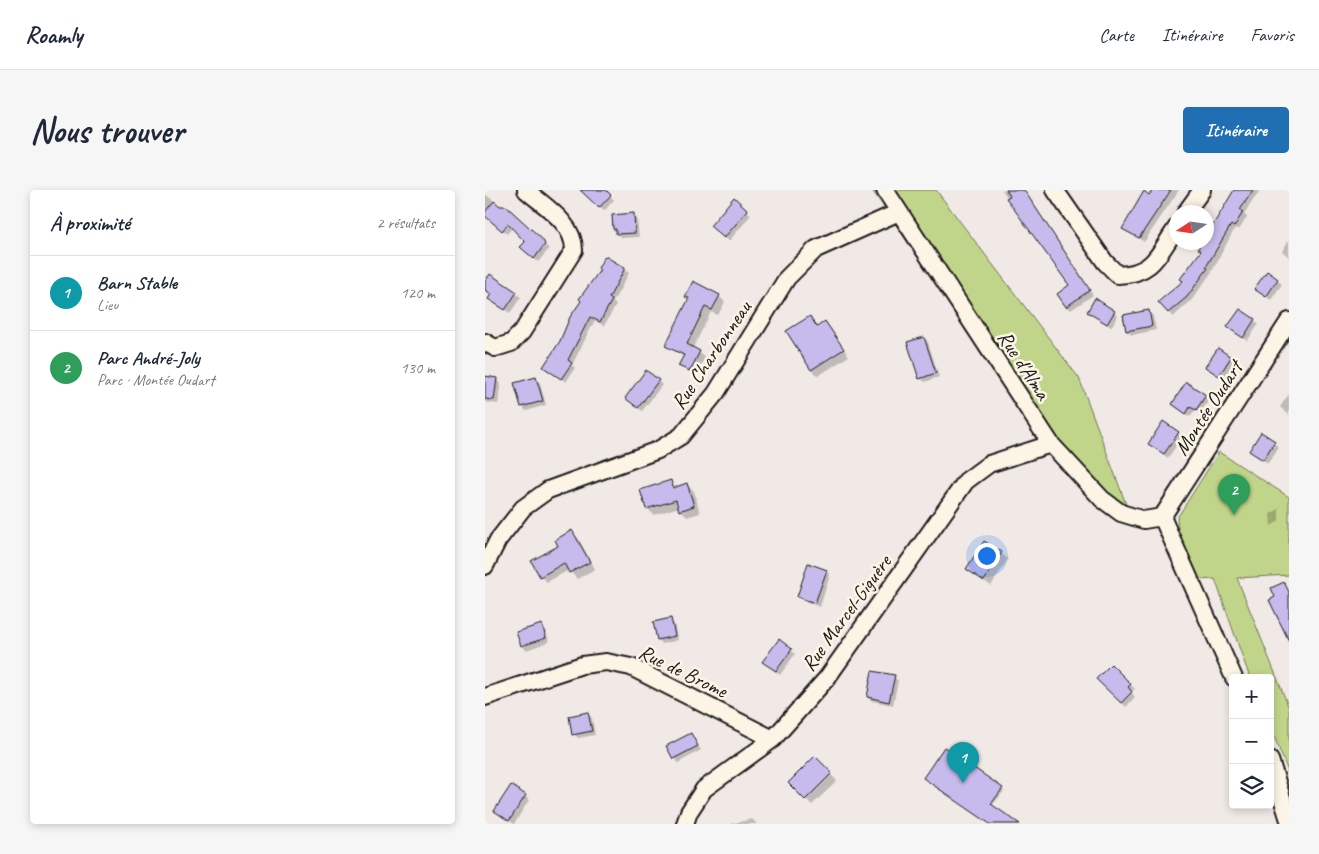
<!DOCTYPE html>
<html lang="fr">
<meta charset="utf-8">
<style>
body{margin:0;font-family:Caveat,sans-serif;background:#f6f6f7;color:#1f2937}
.controls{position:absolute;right:15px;bottom:15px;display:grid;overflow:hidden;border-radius:5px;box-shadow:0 2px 8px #0003}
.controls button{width:45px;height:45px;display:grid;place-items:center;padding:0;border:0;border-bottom:1px solid #e0e1e3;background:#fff;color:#1f2937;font:25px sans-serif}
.compass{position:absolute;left:684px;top:15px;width:45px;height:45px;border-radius:50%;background:#fff;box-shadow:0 2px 8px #0003;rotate:258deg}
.you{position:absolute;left:501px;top:365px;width:18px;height:18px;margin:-12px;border:4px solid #fff;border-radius:50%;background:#1a73e8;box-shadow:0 0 0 8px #1a73e833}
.badge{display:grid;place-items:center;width:32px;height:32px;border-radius:50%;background:#1f6fb2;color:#fff;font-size:16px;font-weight:700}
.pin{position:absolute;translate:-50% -41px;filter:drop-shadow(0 1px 2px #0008)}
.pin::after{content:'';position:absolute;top:26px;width:18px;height:15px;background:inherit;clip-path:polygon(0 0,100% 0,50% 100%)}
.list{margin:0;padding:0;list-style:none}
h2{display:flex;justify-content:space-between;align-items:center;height:65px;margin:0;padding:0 20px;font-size:21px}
h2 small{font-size:16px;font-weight:400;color:#747a83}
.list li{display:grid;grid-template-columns:32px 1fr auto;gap:15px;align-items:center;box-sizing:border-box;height:75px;padding:0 20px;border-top:1px solid #e0e1e3}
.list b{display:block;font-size:19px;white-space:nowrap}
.list p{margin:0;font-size:16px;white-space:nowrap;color:#747a83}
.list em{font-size:16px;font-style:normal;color:#747a83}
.icon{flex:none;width:28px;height:28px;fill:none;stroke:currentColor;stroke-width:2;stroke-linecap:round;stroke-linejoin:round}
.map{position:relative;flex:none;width:804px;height:634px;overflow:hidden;border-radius:5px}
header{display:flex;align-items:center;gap:30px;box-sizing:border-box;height:70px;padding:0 25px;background:#fff;border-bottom:1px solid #e0e1e3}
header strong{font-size:24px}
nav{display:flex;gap:28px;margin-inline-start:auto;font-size:18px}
.intro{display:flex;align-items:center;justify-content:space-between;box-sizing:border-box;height:120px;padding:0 30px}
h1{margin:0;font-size:35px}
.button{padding:12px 22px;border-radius:5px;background:#1f6fb2;color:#fff;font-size:18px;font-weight:700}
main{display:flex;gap:30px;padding:0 30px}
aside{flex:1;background:#fff;border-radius:5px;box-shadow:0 2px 8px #0003}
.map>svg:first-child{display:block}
.green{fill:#c1d58a;stroke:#6e7853}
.shadow{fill:#0003}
.building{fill:#c6bbec;stroke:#1c1c1c}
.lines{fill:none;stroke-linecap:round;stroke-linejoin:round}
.minor-casing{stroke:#1c1c1c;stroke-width:20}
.minor{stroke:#fcf5e5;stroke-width:16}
.labels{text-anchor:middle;stroke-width:5;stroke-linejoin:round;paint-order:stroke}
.street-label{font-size:21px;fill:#1c1c1c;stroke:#fcf5e5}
</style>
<header>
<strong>Roamly</strong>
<nav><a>Carte</a><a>Itinéraire</a><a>Favoris</a></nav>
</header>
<div class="intro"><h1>Nous trouver</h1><a class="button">Itinéraire</a></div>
<main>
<aside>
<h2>À proximité<small>2 résultats</small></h2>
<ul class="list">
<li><span class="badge" style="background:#0f9aa8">1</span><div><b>Barn Stable</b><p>Lieu</p></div><em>120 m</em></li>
<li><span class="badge" style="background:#2e9e5b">2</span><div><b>Parc André-Joly</b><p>Parc · Montée Oudart</p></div><em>130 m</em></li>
</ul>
</aside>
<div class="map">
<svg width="804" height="634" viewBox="0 0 804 634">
<rect width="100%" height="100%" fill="#f1e9e6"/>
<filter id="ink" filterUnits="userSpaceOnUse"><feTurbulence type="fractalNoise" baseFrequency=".02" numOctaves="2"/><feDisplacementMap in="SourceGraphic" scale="10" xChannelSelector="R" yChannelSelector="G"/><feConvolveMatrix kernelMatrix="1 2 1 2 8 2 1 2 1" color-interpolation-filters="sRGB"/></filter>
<g filter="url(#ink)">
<path class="green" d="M387,0H451L594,188L648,333L623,324L563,258Z
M734,262L804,307V385L752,388L804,518V584L785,536V488H765L730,389L714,390L694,346L692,328Z"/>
<path class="shadow" d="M97,0H119L129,10L119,21Z
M517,0H539L608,105L586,120L582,116L586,96Z
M669,0H694L659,52L639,38Z
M751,0H775L759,24L762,27L754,40L750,38L726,83L706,111L688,127L675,112L700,91L722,52V46Z
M0,4L54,46L53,47L64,59L53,72L41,61L42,52L28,37L22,44L0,25Z
M262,21L266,25L244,51L230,40Z
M148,24L152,29L154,47L137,48L129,39Z
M804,50V67L797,61Z
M121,68L144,83L128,112L131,115L119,136L110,130L87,175L90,178L81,192L59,177L76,152Z
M782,83L797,94L786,110L771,99Z
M0,86L36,107L25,123L9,113L7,105L0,100Z
M202,106H234L240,112L233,125L226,122L208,158L220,167L211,186L195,175L199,167L182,156L204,109Z
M755,120L774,134L762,151L744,137Z
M603,122H629L633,126L626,137Z
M664,122L668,126L671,140L647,145L642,141L640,126Z
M325,127L333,137L340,133L364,166L333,186L326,180Z
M439,148L443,152L454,187L440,192L435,188Z
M745,168L749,172L738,189L722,177Z
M0,188L12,189L16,194L13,214L0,212Z
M50,189L55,193L61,215L41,221L37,216Z
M173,191L177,195L157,221L146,212Z
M804,204V225L795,217Z
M720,206L724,210L715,223L710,220L705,227L688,214Z
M693,243L697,247L683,268L665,254Z
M777,244L794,257L783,273L770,265Z
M185,292L192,298L202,295L209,301L215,323L202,327L194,317L169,325L162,318Z
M794,319V331L786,336L785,324Z
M87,342L93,348L110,379L92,389L84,380L62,392L56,386Z
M516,363L523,369L506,396L483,379Z
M341,381L345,385L335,417L317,410L313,406Z
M185,429L189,434L193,450L177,454L173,449Z
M56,435L61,440L64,452L41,460L37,455Z
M306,460L310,464L295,485L283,476Z
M626,475L650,499L646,502L650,507L641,517L613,489Z
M409,487L413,491L408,515L387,511L383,507Z
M103,524L107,528L110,545L93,548L89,544Z
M206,544L216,560L193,573L183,557Z
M330,568L352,591L327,615L305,593Z
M442,589L517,599L519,601L507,616L532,634H506Z
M40,606L44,610L29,634L10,621Z
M267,629L272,634H245Z"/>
<path class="building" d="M95,0H121L126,5L114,18Z
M521,0H539L605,100L581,117L572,104L584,95L521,8L525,6Z
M668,0H686L654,48L637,39L659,1L664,5Z
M749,0H768L755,20L758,22L749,37L746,35L721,77L723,78L702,107L683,123L673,112L698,91L695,89L716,61L713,59L716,52H722V38L725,40Z
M249,7L263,20L239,48L225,36Z
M9,11L15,16H21L57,49L60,54L49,69L35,57L40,52L23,34L17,41L0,26V22Z
M149,23L150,43L131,44V39H128L127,25Z
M120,66L140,78L124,108L127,110L115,132L105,127L83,170L87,173L76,189L58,177L75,151L85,127L96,111L94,109L115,80L113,78Z
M782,81L793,89L781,107L769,99Z
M5,84L32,102L20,120L3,109L6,104L0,100V92Z
M208,91L235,105L227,120L220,117L202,154L215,161L205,181L193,176L199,165L180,156L204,108L200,107Z
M610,108L630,121L622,134L602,122Z
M755,119L770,129L758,148L742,137Z
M664,120L667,136L641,141L638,125Z
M325,126L332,137L340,131L359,159L326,180L301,141Z
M439,147L451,183L434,189L422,152Z
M733,158L746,167L734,186L720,177Z
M161,180L174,190L153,218L140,208Z
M0,186L12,188L9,210L0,209Z
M51,187L58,211L36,217L29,193Z
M701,192L721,205L711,220L705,217L701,224L687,214Z
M678,231L694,242L679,264L663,254Z
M776,242L790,251L778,270L764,261Z
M186,290L188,298L202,293L209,316L194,321L191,310L161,319L155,300Z
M87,340L105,372L84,383L79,373L55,387L46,371L73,356L70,350Z
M499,351L517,362L499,391L481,379Z
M323,373L342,380L330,413L312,407Z
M799,392L804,402V451L784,410L790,407L786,398Z
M186,428L190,446L172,450L168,432Z
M57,434L61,448L36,456L31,442Z
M294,449L307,459L291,481L277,472Z
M626,474L646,494L643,497L647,502L636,513L611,489Z
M387,481L410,485L404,512L382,507Z
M103,522L107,541L87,545L84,526Z
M206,543L213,556L188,569L181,556Z
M459,557L518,598L506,614L535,634H505L438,588Z
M330,566L347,583L320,610L303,593Z
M26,595L41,605L24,631L9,621Z"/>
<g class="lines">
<g class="minor-casing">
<path id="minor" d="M400,0L566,254L617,309L636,323L659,330L677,327
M570,0L620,72L633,85C669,84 673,64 692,37
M701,22L717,0
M0,152L10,158L26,153L37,142L89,60C89,33 60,17 41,0
M677,327L804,131
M677,327L749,488
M0,376L13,350L38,318L63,300L173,260L196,246L231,203L302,88L331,59L414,22
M0,507L97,475L121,472L146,477L288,549
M785,570L804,630
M200,634L204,622L219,599L288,549L342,488L481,291L504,274L566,254"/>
</g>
<use href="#minor" class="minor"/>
</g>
</g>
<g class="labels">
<g class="street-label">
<text transform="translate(226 165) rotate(-56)" y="7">Rue Charbonneau</text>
<text transform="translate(539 175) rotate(57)" y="7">Rue d'Alma</text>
<text transform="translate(723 218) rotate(-57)" y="7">Montée Oudart</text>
<text transform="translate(361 423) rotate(-54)" y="7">Rue Marcel-Giguère</text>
<text transform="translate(198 481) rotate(26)" y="7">Rue de Brome</text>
</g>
</g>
</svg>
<div class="controls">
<button>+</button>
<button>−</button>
<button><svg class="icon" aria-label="layers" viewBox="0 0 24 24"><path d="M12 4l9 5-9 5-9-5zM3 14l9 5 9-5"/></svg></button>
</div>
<svg class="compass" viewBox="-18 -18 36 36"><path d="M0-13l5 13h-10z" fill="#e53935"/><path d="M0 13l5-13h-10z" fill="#747a83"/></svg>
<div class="you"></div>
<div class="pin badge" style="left:478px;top:593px;background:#0f9aa8">1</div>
<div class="pin badge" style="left:749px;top:325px;background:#2e9e5b">2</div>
</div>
</main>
